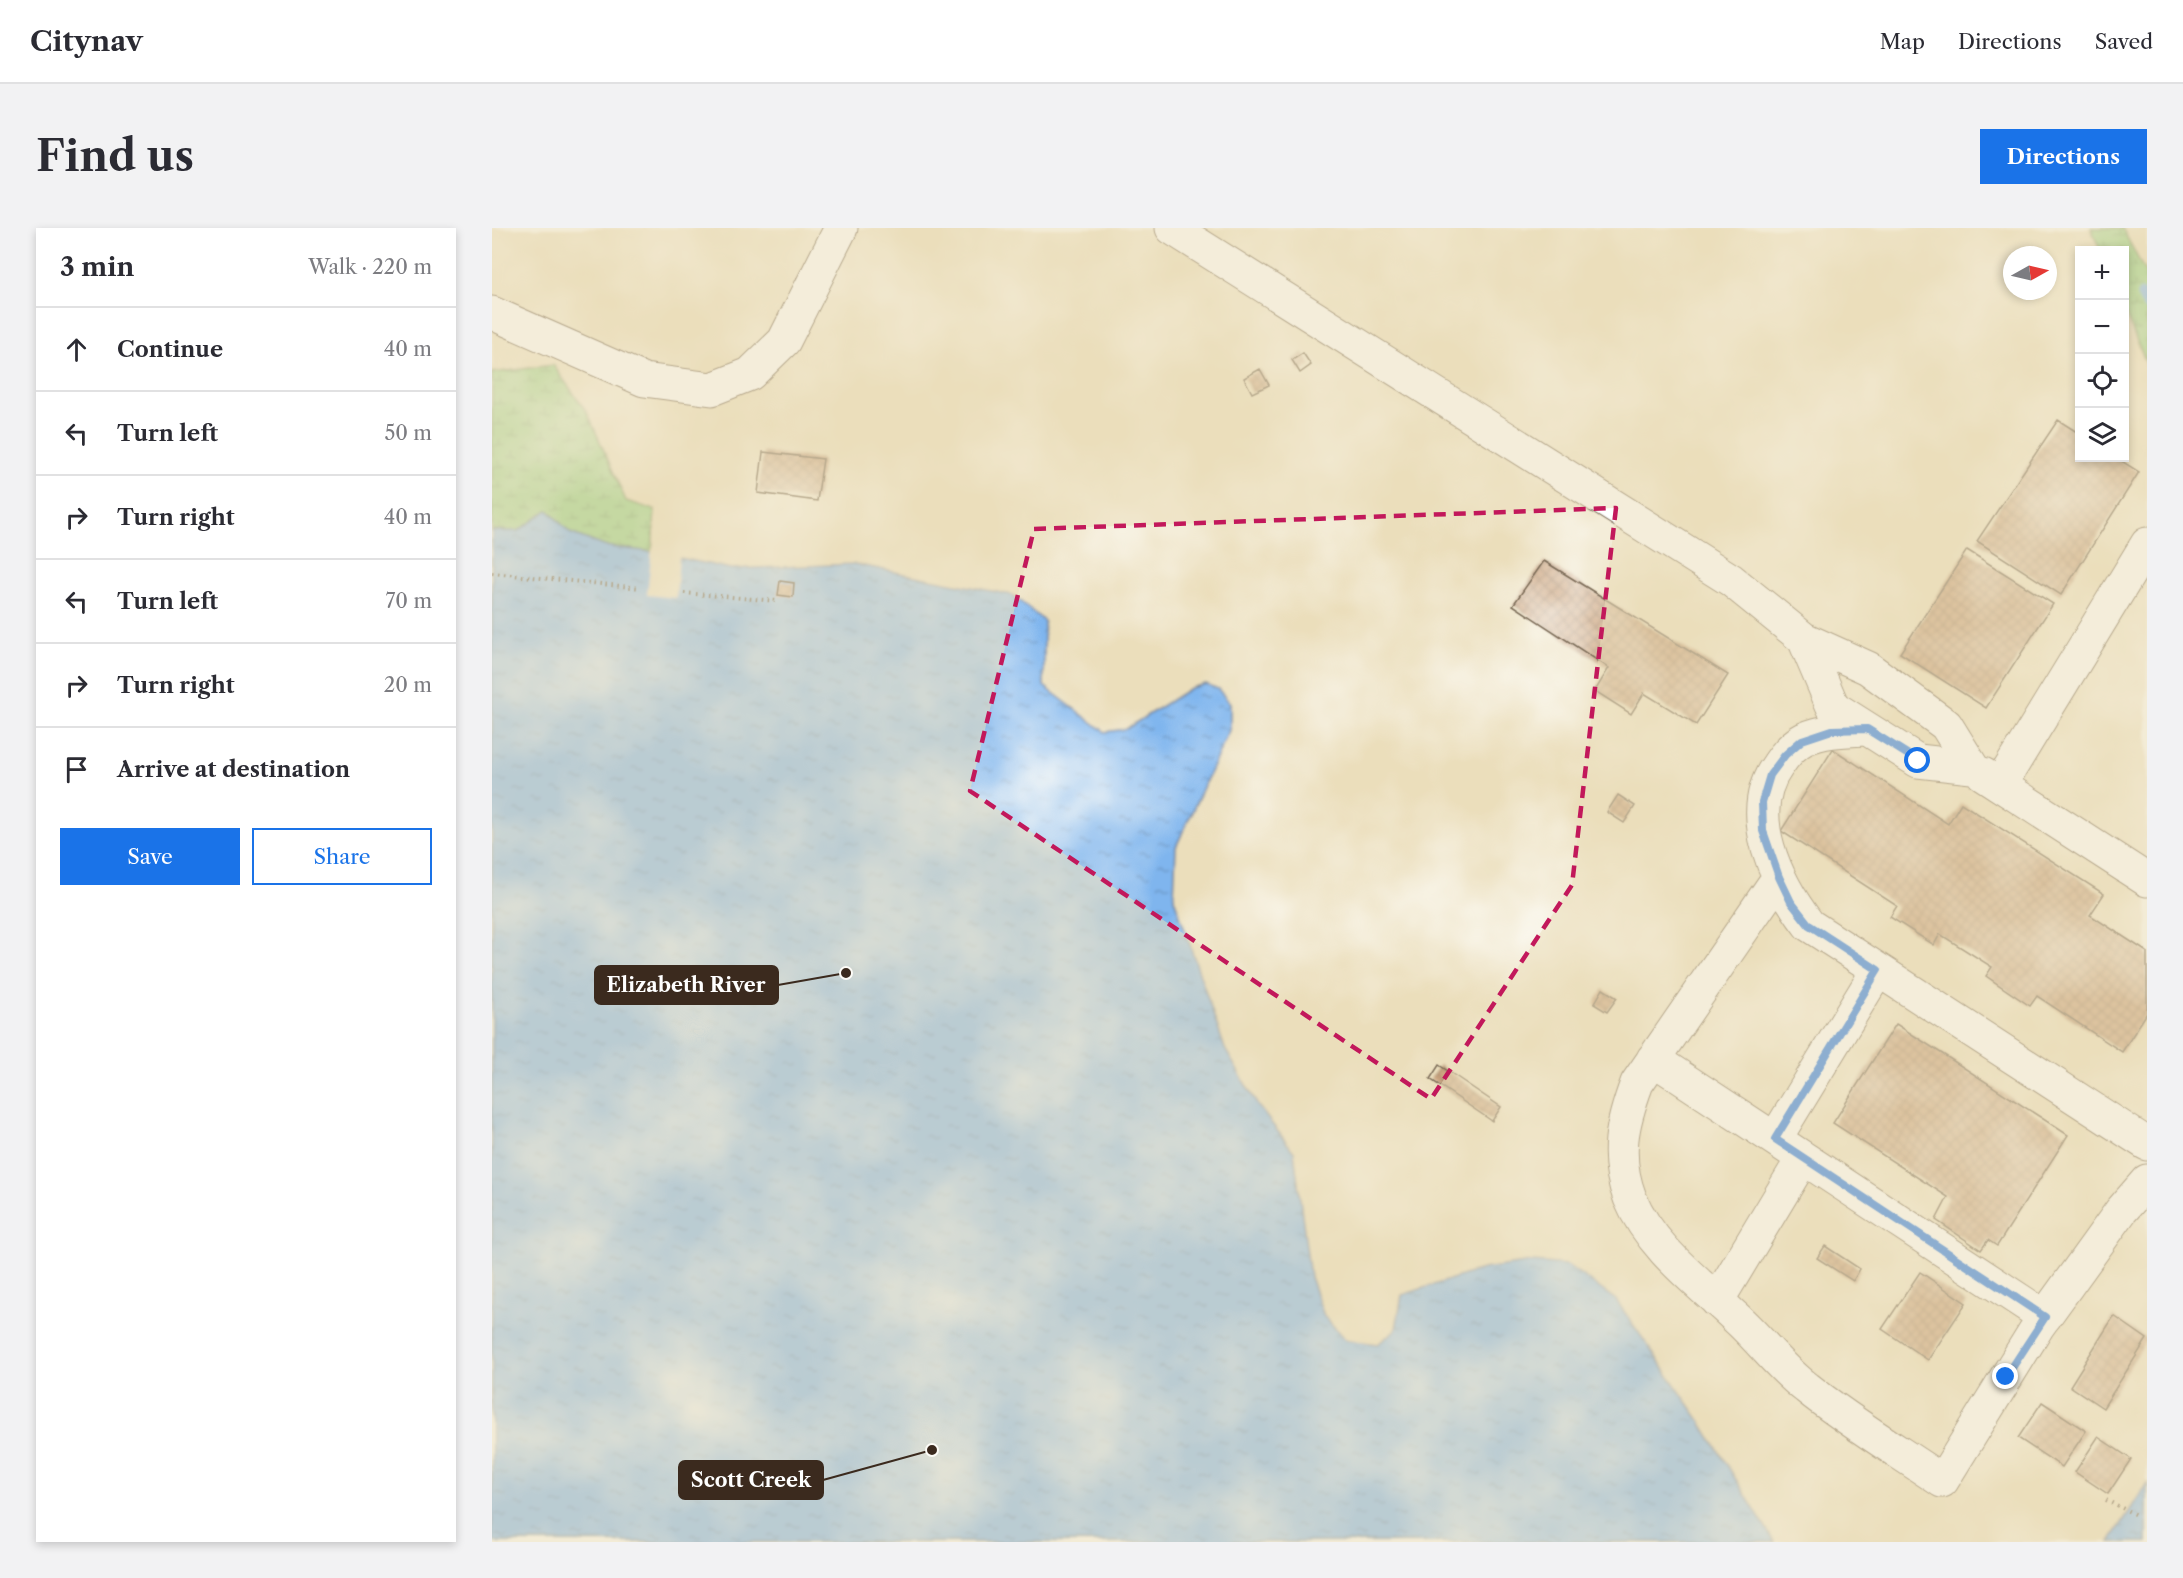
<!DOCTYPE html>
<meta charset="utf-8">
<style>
body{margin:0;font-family:"Libre Caslon Text",serif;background:#f2f2f3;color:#2b2b33}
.controls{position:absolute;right:18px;top:18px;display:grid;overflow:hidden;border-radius:0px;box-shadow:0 3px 9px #0003}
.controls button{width:54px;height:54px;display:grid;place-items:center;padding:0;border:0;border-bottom:2px solid #e1e1e2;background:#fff;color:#2b2b33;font:30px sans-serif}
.compass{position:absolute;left:1511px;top:18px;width:54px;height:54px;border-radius:50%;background:#fff;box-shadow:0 3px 9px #0003;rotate:82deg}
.stop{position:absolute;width:18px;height:18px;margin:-14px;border:4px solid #1a73e8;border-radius:50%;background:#fff}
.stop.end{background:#1a73e8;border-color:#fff;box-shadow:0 2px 6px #0008}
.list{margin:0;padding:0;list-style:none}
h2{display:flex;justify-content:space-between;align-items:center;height:78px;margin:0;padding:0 24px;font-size:26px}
h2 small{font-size:20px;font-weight:400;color:#7c7c81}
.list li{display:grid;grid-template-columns:39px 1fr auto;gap:18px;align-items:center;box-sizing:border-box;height:84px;padding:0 24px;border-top:2px solid #e1e1e2}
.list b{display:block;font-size:22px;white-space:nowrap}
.list em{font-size:20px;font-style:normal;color:#7c7c81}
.actions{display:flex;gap:12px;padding:18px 24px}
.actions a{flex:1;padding:14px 0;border:2px solid #1a73e8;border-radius:0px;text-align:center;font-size:21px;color:#1a73e8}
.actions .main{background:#1a73e8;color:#fff}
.icon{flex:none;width:33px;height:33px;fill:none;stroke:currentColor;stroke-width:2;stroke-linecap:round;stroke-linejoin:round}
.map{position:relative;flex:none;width:1655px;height:1314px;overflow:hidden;border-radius:0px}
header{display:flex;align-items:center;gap:36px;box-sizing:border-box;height:84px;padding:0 30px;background:#fff;border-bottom:2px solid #e1e1e2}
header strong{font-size:28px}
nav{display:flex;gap:33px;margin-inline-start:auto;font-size:21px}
.intro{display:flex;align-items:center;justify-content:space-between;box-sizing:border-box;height:144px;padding:0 36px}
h1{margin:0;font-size:42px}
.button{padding:15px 27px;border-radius:0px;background:#1a73e8;color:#fff;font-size:21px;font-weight:700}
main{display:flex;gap:36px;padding:0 36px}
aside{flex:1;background:#fff;border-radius:0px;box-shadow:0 3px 9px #0003}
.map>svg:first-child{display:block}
.wetland{fill:url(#wetland-marsh);stroke:#697d50;stroke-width:1.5}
.water{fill:url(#water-ripples);stroke:#5d7086;stroke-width:1.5}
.pier{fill:#ebdebb}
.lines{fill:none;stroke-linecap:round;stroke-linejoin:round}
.stream{stroke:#7fb5ee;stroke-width:9}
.building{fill:url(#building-cross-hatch)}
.minor-casing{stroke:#796955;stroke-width:35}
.path{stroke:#796955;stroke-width:4;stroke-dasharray:1.5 4.5;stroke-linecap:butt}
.minor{stroke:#fff;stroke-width:33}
.route{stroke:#1a73e8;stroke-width:8}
.marked{fill:none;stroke:#c2185b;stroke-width:4.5;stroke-dasharray:12 8;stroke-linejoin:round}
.leader{fill:none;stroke:#3b2a1e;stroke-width:2}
.callout-dot{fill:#3b2a1e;stroke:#fdfcf7;stroke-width:2}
.callout{fill:#3b2a1e;stroke:#3b2a1e;stroke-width:2}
.callout-label{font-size:20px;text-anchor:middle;font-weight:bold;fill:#fff}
</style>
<header>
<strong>Citynav</strong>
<nav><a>Map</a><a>Directions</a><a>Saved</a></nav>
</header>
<div class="intro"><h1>Find us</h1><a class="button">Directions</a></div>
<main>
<aside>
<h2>3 min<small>Walk · 220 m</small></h2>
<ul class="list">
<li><svg class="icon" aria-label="ahead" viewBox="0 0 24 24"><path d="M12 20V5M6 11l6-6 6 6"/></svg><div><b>Continue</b></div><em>40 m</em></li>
<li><svg class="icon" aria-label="left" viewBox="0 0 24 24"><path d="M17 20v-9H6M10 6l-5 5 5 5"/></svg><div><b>Turn left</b></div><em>50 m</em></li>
<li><svg class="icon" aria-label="right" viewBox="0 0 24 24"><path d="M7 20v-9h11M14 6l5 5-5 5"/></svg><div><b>Turn right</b></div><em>40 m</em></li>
<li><svg class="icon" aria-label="left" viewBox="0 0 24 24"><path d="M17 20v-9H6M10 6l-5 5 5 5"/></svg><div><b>Turn left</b></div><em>70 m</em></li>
<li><svg class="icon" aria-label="right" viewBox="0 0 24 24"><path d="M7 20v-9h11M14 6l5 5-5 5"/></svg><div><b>Turn right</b></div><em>20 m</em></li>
<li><svg class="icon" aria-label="arrive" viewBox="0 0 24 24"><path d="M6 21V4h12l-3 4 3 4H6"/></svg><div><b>Arrive at destination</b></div></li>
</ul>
<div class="actions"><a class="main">Save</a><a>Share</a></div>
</aside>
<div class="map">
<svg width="1655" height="1314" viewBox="0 0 1655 1314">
<defs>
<pattern id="wetland-marsh" width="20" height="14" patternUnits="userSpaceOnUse" patternTransform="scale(1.5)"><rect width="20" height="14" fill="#97d083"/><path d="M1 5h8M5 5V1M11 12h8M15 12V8" fill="none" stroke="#7ca96b"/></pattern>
<pattern id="water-ripples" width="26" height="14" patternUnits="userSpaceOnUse" patternTransform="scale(1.5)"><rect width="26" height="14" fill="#7fb5ee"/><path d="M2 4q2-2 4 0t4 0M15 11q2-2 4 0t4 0" fill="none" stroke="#6993c0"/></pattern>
<pattern id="building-cross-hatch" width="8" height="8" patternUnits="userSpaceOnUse" patternTransform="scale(1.5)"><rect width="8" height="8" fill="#cba37d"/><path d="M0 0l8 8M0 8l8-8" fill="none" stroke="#a68566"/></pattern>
</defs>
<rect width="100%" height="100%" fill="#fdfcf7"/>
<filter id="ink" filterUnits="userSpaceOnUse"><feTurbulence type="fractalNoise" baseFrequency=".0167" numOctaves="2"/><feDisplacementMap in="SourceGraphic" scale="12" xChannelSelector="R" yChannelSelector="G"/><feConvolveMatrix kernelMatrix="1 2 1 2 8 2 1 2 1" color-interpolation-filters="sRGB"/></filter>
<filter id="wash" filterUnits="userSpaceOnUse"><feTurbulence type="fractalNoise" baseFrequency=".008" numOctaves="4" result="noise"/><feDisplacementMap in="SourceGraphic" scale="24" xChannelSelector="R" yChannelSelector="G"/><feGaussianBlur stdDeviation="1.35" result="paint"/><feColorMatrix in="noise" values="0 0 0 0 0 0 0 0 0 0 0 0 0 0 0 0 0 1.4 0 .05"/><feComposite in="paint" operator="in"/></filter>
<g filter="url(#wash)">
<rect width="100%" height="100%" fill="#ebdebb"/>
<path class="wetland" d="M1599,0H1630L1655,48V137L1633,85L1632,22H1608Z
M61,137L95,184L134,273L163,282L160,324L112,318L78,305L56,282L26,303H0V145Z"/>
<path class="water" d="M56,282L78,305L112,318L160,324L239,341L362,336L520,367L552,393V458L613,504L634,501L698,460L714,456L726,461L738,475V500L684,619L682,670L733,821L766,878L802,924L818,1049L832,1088L854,1112L886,1116L904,1101L910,1067L991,1041L1040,1034L1075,1037L1124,1072L1209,1194L1282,1314H0V303H26Z
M1655,1255V1314H1618Z"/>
<path class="pier" d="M160,321L187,327L184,370L155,367Z"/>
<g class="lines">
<path class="stream" d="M1649,67L1655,78"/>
</g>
<g id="blocks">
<path class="building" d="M811,125L819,137L808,145L800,132Z
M768,141L777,157L760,165L752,150Z
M1566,192L1588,206V230H1625L1647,244L1569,367L1485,313Z
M271,224L331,231L325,273L266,265Z
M1475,322L1561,376L1494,480L1408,425Z
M1052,333L1236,447L1204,497L1152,465L1139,486L1103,463L1117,440L1021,377Z
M288,353L302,355L301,369L286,367Z
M1341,521L1456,596L1469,575L1612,666L1598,687L1655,724V785L1630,824L1545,768L1538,778L1494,748L1500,739L1448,706L1442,717L1398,689L1405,678L1289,603Z
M1126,567L1143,578L1132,595L1115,584Z
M1111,761L1125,770L1115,784L1102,776Z
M1404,796L1576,907L1505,1018L1496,1012L1489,1022L1444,992L1456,969L1341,895Z
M947,837L1009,879L1000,893L938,851Z
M1333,1018L1368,1041L1361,1053L1325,1030Z
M1428,1044L1474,1075L1436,1132L1390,1101Z
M1622,1088L1655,1111L1611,1180L1578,1158Z
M1550,1174L1594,1203L1570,1239L1526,1210Z
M1606,1209L1639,1231L1616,1266L1583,1244Z"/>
</g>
</g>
<g filter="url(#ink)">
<use href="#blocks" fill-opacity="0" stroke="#796955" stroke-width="1.5"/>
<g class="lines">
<g class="minor-casing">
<path id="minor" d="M680,0L1239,352L1312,411L1376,440L1454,497L1480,539L1426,533L1341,479L1312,411
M0,85L152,152L220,161L258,146L292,113L349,0
M1375,501C1353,502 1332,502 1312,511C1302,516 1292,528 1286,537C1250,586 1285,655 1317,697L1655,916
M1491,546L1655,652
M1508,557L1655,316
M1287,649L1145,855C1130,895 1122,928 1138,970C1158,1019 1206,1054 1243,1089C1268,1111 1288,1140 1315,1160C1356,1193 1406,1223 1450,1253L1546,1098L1629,983L1655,953
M1161,831L1553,1089
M1283,911L1386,742
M1225,1073L1311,930"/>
</g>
<path class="path" d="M0,345L149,360
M192,365L285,373
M1614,1272L1644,1287"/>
<use href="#minor" class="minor"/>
</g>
</g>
<g class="lines" filter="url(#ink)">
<path class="route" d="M1426,533L1375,501L1340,502L1310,512L1293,527L1278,547L1270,574L1271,603L1287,649L1299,674L1317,697L1386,742L1283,911L1553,1089L1514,1149"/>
</g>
<path d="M0 0H1655V1314H0ZM1124,280L1080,657L939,871L478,563L542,301Z" fill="#ebdebb" fill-opacity=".55" fill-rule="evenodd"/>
<path class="marked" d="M1124,280L1080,657L939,871L478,563L542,301Z"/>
<path class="leader" d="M354 745L286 757M440 1222L331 1252"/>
<g class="callout-dot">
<circle cx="354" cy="745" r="6"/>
<circle cx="440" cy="1222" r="6"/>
</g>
<g class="callout">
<rect x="103" y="738" width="183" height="38" rx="6"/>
<rect x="187" y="1233" width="144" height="38" rx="6"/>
</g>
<g class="callout-label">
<text x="194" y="764">Elizabeth River</text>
<text x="259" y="1259">Scott Creek</text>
</g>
</svg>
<div class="controls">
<button>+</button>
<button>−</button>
<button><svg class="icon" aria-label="locate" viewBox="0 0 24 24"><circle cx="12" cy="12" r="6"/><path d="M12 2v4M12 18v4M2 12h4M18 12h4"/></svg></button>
<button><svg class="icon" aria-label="layers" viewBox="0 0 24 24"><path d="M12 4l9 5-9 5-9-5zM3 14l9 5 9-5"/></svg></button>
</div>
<svg class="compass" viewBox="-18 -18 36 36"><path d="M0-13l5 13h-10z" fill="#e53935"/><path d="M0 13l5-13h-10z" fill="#7c7c81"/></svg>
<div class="stop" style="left:1426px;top:533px"></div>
<div class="stop end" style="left:1514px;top:1149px"></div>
</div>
</main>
